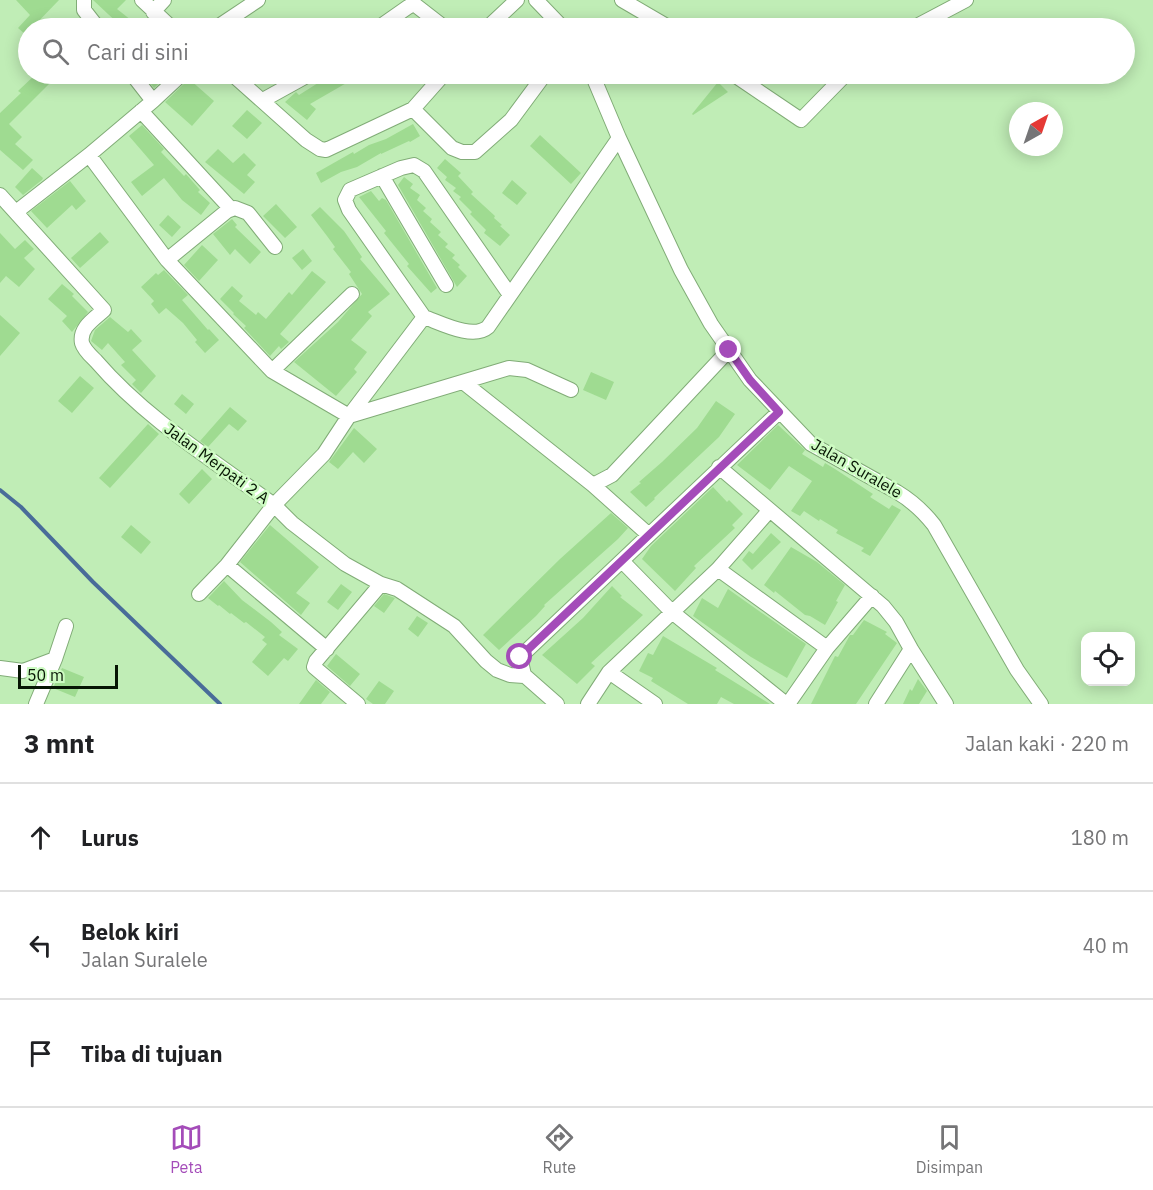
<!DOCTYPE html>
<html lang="id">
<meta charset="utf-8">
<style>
body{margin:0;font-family:"IBM Plex Sans",sans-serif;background:#f2f2f2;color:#202124}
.controls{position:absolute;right:18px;bottom:18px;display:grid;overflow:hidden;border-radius:12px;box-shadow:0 3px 15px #0003}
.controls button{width:54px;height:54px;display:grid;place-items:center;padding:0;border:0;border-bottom:2px solid #e0e0e0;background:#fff;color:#202124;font:30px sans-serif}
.compass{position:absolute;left:1009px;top:102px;width:54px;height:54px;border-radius:50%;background:#fff;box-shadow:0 3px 15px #0003;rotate:40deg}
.scale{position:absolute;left:18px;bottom:15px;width:100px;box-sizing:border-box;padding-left:6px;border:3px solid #061503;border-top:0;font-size:16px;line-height:21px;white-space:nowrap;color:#061503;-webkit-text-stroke:4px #cdfbc2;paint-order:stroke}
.stop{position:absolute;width:18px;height:18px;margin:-14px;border:4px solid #a44cb9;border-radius:50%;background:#fff}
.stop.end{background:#a44cb9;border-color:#fff;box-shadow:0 2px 6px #0008}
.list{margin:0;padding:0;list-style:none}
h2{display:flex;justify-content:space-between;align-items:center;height:78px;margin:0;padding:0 24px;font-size:26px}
h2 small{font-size:20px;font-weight:400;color:#757577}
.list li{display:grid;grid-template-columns:39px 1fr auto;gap:18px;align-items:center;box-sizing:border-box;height:108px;padding:0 24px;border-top:2px solid #e0e0e0}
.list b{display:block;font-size:22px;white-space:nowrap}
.list p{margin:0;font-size:20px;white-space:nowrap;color:#757577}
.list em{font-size:20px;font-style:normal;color:#757577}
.icon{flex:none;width:33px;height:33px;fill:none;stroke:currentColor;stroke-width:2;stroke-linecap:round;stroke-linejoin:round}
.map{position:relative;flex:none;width:1153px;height:704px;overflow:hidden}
.search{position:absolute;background:#fff;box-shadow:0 3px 15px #0003;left:18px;right:18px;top:18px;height:66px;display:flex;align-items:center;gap:15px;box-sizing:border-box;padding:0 21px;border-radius:33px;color:#757577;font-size:22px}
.sheet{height:402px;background:#fff}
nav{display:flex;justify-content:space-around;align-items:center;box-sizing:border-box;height:84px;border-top:2px solid #e0e0e0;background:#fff;font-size:16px;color:#757577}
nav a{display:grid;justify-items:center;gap:3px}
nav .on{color:#a44cb9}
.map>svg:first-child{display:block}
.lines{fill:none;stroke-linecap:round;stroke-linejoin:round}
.stream{stroke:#496c99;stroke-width:4}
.building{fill:#9fdb91}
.street-casing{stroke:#81ac77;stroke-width:16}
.street{stroke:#fff;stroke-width:14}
.route{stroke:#a44cb9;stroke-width:8}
.labels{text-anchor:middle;stroke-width:5;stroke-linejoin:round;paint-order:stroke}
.street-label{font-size:16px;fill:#061503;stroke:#cdfbc2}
</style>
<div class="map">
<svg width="1153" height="704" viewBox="0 0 1153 704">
<rect width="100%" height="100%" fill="#c0edb6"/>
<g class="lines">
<path class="stream" d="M0,490L21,507L93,582L220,704"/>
</g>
<path class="building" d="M16,0H59L32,28H28L26,35L18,28L30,15Z
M93,0H126L117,9L131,20L123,28Z
M36,74H59L9,124L22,137L15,144L33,160L23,170L0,150V113L21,93L18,91Z
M143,74H169L154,88Z
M340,74H362L310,104L316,109L307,120L285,102L296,92L299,95L318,83L319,84Z
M189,79L214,101L192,126L165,102Z
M718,82L728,92L693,115L692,114Z
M247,110L262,123L247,139L232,126Z
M413,124L420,136L410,142L409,141L381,154V153L357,167L341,172L321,183L316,173L353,152L354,154L369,145L386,139Z
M142,125L164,149L161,152L184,176L186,174L200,190L198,192L210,203L201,215L182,200L164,178L142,196L131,182L154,165L129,136Z
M540,135L581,173L571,184L530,146Z
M218,149L233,163L244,153L256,165L247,175L255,182L244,194L205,162Z
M445,159L461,173L458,176L473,192L471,194L495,216L494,218L502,225L500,226L510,235L500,246L484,233L486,230L470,214L472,212L459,199L461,197L453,191L456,188L445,180L447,177L437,168Z
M32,168L43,178L42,180L23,195L15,187Z
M404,177L413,184L410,188L420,195L417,200L426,208L423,211L432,219L430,222L441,232L438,235L448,244L445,247L455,255L452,258L460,265L458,267L467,276L457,287L398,185Z
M512,180L527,193L517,205L502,193Z
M70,181L86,201L76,210L72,205L47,228L31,211Z
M371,191L379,201L382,198L386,200L437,288L431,293L407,266L409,264L384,233L386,231L359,197Z
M276,204L297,227L285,238L263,216Z
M320,207L344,231L362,257L360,259L390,294L368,312L372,316L351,340L367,352L354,369L357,372L336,396L294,362L338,322L362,294L349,274L351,272L333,249L335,247L327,236L311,215Z
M168,215L181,227L172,237L159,225Z
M232,219L237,225L235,227L261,252L250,264L235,249L230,255L213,234Z
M100,232L109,242L80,268L71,258Z
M0,233L15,249L25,240L34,249L24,258L35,269L19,287L6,276L0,283Z
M202,245L218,260L199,281L184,265Z
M303,249L312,261L302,270L292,258Z
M164,270L188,295L182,300L208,330L209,329L219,340L205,353L195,342L197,340L183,323L166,308L159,314L151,304L154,301L141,287L156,273L158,275Z
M312,271L326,282L280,334L289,342L281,349L279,346L270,356L244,328L246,326L233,314L234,313L220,299L232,286L243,296L239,301L256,315L258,312L266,319L289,292L292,295Z
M62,284L74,294L72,296L88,312L72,332L62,321L67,316L48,299Z
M0,315L20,333L0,356Z
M110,317L128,332L131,329L142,341L132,350L156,376L141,393L132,384L136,380L121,365L125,362L108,343L102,350L91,341L95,330Z
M591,372L614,382L606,400L583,390Z
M80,376L94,388L72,413L58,401Z
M182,394L194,404L186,414L174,404Z
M716,401L735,414L719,437L654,498L655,499L646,507L630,492L641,483L639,482L662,462L697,428Z
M230,407L247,421L238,431L229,424L208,447L200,441Z
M148,424L159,434L110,488L99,478Z
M778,425L805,450L802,454L823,467L825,463L835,469L873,494L870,497L889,509L892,505L901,510L870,556L861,551L864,548L836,533L838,530L820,519L819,521L804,511L800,516L791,511L812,481L789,466L770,490L737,465Z
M354,428L377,449L364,463L353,452L338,469L329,462Z
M202,469L212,479L189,504L179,494Z
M713,487L727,502L729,500L743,514L732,525L735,528L694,566L696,568L675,591L642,559L651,546Z
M611,513L628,528L618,539L544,605L545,606L536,616L499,650L483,635L560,559Z
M131,525L151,542L141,554L121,537Z
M270,525L319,567L296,593L310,603L301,615L240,562Z
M771,533L781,542L752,570L742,560L749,551L753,554Z
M791,547L817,562L845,585L836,601L838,602L825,625L810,616L805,615L775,591L774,593L764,585Z
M224,581L242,600L271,622L282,632L279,635L298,649L288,661L284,658L268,676L252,662L267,644L262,640L265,637L246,622L244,623L231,613L230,614L219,605L218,606L208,598Z
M341,584L352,592L338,610L327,602Z
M612,586L622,596L620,597L643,615L591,663L595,666L577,684L542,655L583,618Z
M728,589L806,644L787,678L751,657L693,616L702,598L718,608Z
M384,594L395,598L384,613L374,606Z
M417,616L428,623L418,637L408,629Z
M864,620L887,632L885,634L897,643L856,704H811L835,656L838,657L850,635H853Z
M663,636L717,668L715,670L770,704H734L721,697L717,704H688L651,681L653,678L639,671L648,653L653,655Z
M336,654L360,674L350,686L327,666Z
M62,668L84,677L75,697L53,688Z
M918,679L927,691L919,704H903L910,689L912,691Z
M316,680L330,692L321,704H299Z
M379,681L394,691L385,704H373L366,699Z"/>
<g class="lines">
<g class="street-casing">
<path id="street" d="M84,0V10L98,28
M142,0L172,28
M536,0L563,28
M622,0L670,28
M153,12L164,0
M216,28L258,0
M378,28L408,7L414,4L445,28
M487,28L517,0
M913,28L966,0
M232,74L306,140L320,149L326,150L413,109L444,74
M592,74L619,138L681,270L711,324L750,380L811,444L897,492C912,501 923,511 934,525L1017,670L1041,704
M733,74L801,120L846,74
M263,100L310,74
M153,101L182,74
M413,109L452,148L462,152H475L511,120L545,74
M141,111L231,209
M89,155L167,260L272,371L349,416L509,368L527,370L571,390
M382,176L446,285
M0,195L104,310C94,319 79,328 82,343C84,350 91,356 96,361C146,419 213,460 274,505L292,523L345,564L381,584L397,589L454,626L486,661L497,670L510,675L524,676
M16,212L89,155L153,101L132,74
M167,260L227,211L235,208L248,213L275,247
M424,317L349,210L345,200L350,190L401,168L414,165L424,171L510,295
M272,371L352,294
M463,382L593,485L612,475L729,350
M719,467L883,606L896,622L911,649L946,704
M593,485L649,535
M622,561L672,612L786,704
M227,565L327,649
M718,569L827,648
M199,594L227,565L274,505L324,454L349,416L424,317C441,323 473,340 488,327L619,138
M0,668L23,671L55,659
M609,672L655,704
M36,704L55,659L66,626
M358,704L314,667L316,661L381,584
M557,704L524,675L520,657L779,412
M588,704L609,672L718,569L769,511
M788,704L827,648L872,596
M876,704L911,649"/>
</g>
<use href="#street" class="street"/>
</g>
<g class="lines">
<path class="route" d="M520,657L779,412L750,380L729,350"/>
</g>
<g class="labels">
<g class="street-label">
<text transform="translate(217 463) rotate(36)" y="6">Jalan Merpati 2 A</text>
<text transform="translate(857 468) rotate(30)" y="6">Jalan Suralele</text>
</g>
</g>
</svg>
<div class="controls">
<button><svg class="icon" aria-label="locate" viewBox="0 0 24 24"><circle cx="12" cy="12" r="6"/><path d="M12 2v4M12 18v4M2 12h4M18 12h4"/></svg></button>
</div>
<svg class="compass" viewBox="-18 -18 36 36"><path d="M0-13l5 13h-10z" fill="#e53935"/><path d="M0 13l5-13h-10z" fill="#757577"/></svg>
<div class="scale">50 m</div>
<div class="stop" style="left:520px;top:657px"></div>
<div class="stop end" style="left:729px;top:350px"></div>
<div class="search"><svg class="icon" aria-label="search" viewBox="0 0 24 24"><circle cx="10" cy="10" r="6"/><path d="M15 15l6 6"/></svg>Cari di sini</div>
</div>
<section class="sheet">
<h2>3 mnt<small>Jalan kaki · 220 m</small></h2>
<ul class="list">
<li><svg class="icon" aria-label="ahead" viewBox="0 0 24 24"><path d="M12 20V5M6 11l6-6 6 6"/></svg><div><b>Lurus</b></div><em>180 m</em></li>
<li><svg class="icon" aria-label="left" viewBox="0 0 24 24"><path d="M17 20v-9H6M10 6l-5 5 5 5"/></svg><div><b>Belok kiri</b><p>Jalan Suralele</p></div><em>40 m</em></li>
<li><svg class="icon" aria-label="arrive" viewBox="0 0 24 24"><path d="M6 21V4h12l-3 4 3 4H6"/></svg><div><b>Tiba di tujuan</b></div></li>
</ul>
</section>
<nav>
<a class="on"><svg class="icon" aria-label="map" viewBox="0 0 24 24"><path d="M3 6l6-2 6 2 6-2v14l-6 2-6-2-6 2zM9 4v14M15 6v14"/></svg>Peta</a>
<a><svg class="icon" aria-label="directions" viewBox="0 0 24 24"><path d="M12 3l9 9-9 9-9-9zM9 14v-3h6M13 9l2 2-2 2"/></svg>Rute</a>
<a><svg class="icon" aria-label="saved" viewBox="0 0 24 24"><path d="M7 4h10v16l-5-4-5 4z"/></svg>Disimpan</a>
</nav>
